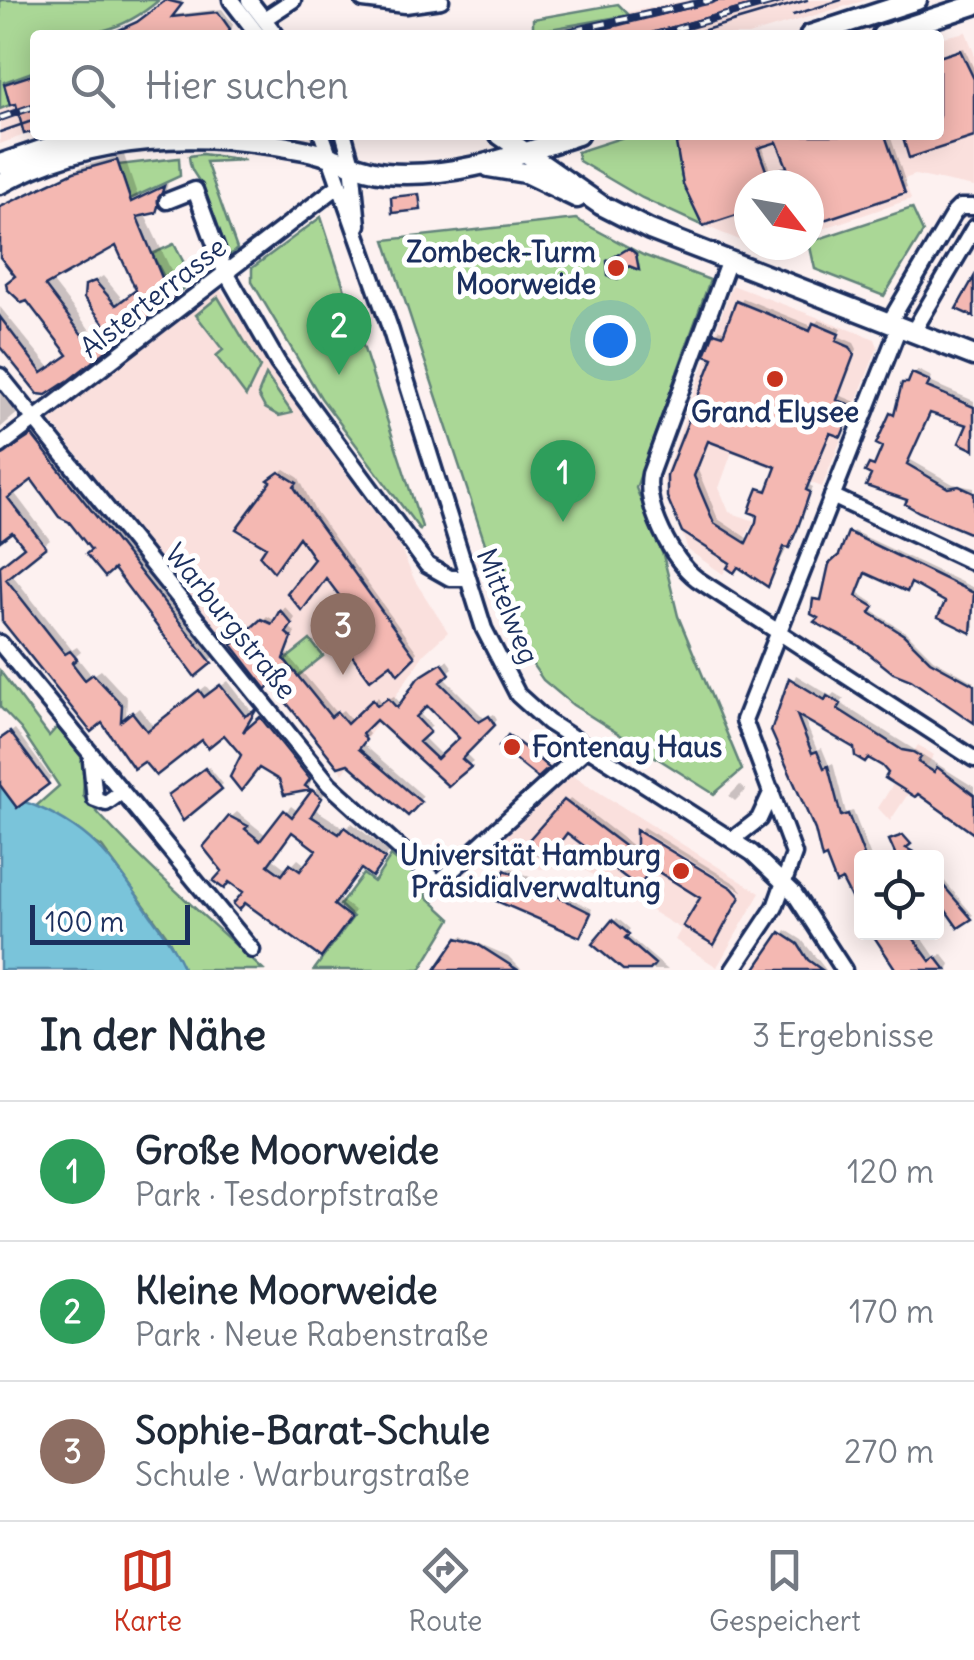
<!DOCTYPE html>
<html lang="de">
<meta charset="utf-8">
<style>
body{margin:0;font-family:Delius,sans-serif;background:#f2f2f3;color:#1f2937}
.controls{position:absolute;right:30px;bottom:30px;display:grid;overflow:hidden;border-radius:10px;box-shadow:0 5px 25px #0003}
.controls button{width:90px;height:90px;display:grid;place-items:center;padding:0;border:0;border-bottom:2px solid #e0e1e3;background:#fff;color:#1f2937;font:50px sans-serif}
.compass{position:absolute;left:734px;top:170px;width:90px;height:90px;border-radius:50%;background:#fff;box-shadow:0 5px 25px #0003;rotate:121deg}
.scale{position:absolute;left:30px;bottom:25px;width:160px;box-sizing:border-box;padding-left:10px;border:5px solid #1b2f5e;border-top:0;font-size:28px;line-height:35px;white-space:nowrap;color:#1b2f5e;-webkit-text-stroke:8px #fff;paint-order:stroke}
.you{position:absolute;left:610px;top:340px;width:35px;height:35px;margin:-25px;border:8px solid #fff;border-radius:50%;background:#1a73e8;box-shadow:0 0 0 15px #1a73e833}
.badge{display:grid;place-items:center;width:65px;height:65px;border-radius:50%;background:#c8321e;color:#fff;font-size:32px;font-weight:700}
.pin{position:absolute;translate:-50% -82px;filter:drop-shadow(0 2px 5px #0008)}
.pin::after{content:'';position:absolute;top:52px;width:35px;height:30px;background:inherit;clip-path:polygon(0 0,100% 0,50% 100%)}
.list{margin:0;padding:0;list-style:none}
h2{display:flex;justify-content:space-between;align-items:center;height:130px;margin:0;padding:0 40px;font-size:42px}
h2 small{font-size:32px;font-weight:400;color:#747a83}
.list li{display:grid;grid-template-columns:65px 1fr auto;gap:30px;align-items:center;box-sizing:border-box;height:140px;padding:0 40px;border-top:2px solid #e0e1e3}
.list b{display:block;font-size:38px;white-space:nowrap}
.list p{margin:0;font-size:32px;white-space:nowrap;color:#747a83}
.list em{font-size:32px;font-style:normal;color:#747a83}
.icon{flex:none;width:55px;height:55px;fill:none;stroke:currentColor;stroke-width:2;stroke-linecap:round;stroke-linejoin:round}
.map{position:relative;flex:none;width:974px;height:970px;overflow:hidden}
.search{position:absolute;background:#fff;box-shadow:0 5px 25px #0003;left:30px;right:30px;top:30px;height:110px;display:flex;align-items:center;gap:25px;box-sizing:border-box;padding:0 35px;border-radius:10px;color:#747a83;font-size:38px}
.sheet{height:550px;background:#fff}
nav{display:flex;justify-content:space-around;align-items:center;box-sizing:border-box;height:140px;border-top:2px solid #e0e1e3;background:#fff;font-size:28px;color:#747a83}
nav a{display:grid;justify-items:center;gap:5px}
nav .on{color:#c8321e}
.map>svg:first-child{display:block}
.built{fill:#fae0dd}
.green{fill:#aad796;stroke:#62837a;stroke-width:2.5}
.water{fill:#7ac4da;stroke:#5488a8;stroke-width:2.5}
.shadow{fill:#0003;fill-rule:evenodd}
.building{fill:#f4b8b2;stroke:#1b2f5e;stroke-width:2.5;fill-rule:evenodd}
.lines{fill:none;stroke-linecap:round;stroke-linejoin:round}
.minor-casing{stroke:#1b2f5e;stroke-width:21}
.major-casing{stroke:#1b2f5e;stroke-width:25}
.minor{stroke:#fff;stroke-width:14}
.major{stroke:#fff;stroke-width:18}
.tram{stroke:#1b2f5e;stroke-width:2.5}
.rail-casing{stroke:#1b2f5e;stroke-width:8}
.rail{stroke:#fff;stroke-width:4;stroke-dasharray:11;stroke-linecap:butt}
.poi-dot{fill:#c8321e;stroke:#fff;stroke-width:4}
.labels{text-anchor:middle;stroke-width:10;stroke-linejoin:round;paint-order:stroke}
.poi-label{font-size:28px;font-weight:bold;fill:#1b2f5e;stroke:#fff;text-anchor:end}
.street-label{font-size:28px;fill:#1b2f5e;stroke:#fff}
</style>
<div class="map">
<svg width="974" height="970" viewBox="0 0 974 970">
<rect width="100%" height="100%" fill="#fdf1f0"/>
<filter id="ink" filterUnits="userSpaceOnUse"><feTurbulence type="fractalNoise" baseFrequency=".01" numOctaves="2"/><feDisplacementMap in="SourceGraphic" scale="20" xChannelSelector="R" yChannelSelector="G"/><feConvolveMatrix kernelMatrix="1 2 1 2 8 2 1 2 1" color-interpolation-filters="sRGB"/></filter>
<g filter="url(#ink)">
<path class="built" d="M690,0H866L748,35H510Z
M966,32L974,53V187L915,175L904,179L911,199L809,233V185H749V244L693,221L663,135H939V38Z
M35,74V131L0,144V109L9,105L4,84Z
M732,285L875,339L878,347L822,487L732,452L719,488L729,512L755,521L723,574L688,550L663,480Z
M220,289L316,433L399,545L415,581L448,632L424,654L343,774L271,686L266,693L50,420Z
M918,745L934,755L890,821L878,808Z
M570,774L760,893L717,967L675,940L681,929L564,857L555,867L540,869L497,841Z"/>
<path class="green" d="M0,0H159C117,36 87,35 35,35V71L4,82L10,105L0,109Z
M618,4L629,15L533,32V19Z
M630,135H700L681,176L703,226L642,198L579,161L577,152Z
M202,154L245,160L206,162L237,249L228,257L221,250V235C205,220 210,205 202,187C196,172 191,176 189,156Z
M179,158L180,176L130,199L118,165Z
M912,208L923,232L884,296L815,269L809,242Z
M321,217L422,527L420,530L321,398L252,282V268Z
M576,219L643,255L710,280L636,488L663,555L678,616L742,770L714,794L573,705L543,680L528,658L497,580L385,240Z
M174,244L193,280L174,296L152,254Z
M218,297L260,367L246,396L216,356L223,350L196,315Z
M266,375L292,413L279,416L265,408L258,395Z
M310,640L323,656L298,676L285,660Z
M0,671L49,736L57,727L85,761L83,796C138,860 201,913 263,970H184L166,935L102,847L35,807L59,786L21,729L0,707Z
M391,856L425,884L427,897L451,919L420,970H314L353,917L340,905L363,874L374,882Z"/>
<path class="water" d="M0,785L17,807L25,802C91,826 113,860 151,916C164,934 176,950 184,970H0Z"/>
<path class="shadow" d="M169,0H183L172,15L222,9L233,24L230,35H115Z
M718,0H757L631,35H565L612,28Z
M463,31V35H429Z
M529,31V35H491Z
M964,48L974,69V134L911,155L907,135H939V56Z
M698,135H890L907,187L809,222V185H749V208L679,144ZM778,139L789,165L770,171L762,144Z
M124,155L138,197L168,183L162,204L144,213L180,289L45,393L0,344V307L50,368L71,354L0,253V208L83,166ZM117,242L138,289L123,300L103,276L88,286L108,324L94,335L51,280Z
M743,298L812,326L819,320L841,329L838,336L854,343L857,349L839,395L856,402L845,430L841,434L832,431L809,485L813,487L802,520L768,584L734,562L669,497L717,357L716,333L720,329L727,331ZM710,439L779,466L771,487L761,489L759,523L750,540L718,519L698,470Z
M918,370L932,377L930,382L974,401V447L971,423L932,410L909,459L953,484L974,488V534L911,498L875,474L871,466L878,463L905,385Z
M0,372L27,405L0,428Z
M39,431L216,655L210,661L94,549L33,476L13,491L50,540L10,572L72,650L77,647L81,652L76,656L92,676L101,670L127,698L126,719L139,708L154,727L206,686L212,693L228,681L252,712L257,709L243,734L267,713L314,772L309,787L285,792L281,779L244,755L225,732L202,737L156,773L102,720L91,729L0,613V566L27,546L12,528L0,538V457Z
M285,469L299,478L314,509L417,652L413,658L369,637L300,534L270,547L275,476Z
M853,531L974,588V628L941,616L949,601L912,581L866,570L857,592L875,604L871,610L907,633L933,659L974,682V719L822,617L816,600L824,598L833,559L842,554Z
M285,607L295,618L289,627L295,632L287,654L337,714L343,710L353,722L378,697L382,703L394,696L402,705L426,674L447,660L453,668L443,677L485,719L494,714L497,719L465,753L473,761L448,782L376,717L364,728L369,734L362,743L423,796L408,813L274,676L236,645L267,616L276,621ZM427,702L462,738L443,757L422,736L432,726L418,712Z
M796,675L831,696L834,693L844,699L841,703L851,710L974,787V833L856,747L803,716L817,750L822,748L829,765L833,763L846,813L853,811L871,857L879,858H862V916L843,877L828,854L823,856L792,768L773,731Z
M15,729L51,778L47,782L0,781V741Z
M511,735L548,765L538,774L502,746Z
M209,767L223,784L184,817L174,793Z
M740,785L746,790L735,801L729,796Z
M319,786L326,791L315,809L346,829L352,823L389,852L378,868L361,866L338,898L355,911L326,949L246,892L225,871L230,818L237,812L267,836L291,806L299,812ZM293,830L320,849L307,866L298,859L288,870L272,858Z
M571,798L638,850L640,830V835L740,896L718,938L714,942L704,897L652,865L568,830L529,843Z
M643,827L736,884L743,892L640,830Z
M510,867L592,909L583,931L580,934L507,871Z
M936,871L973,915L959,925L944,905L936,910Z
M617,918L630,929L626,934L668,970H626L595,943Z
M786,930L802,940L826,970H758Z
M872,932H918L936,958L942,954L950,964L948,970H896Z
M462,936L508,956L522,970H435Z"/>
<path class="building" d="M166,0L182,4L172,17L218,12L230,29L228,35H108L137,22Z
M720,0L764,2L645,35H596L595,31Z
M960,50L974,79V137L909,158L902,135H939V57Z
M35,74V131L24,134L16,104L10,105L4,84Z
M700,135H885L905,193L809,225V185H749V211L703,226L683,184L676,143ZM777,142L787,167L767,173L758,148Z
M117,160L131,202L164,186L156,213L137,217L165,285L175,298L69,380L46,395L38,394L0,347V317L42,373L68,355L27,301L22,303L7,289L6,283L15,276L0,257V207L74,172ZM116,246L136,290L116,305L95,281L85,285L84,298L105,325L86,340L45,286Z
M419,194L421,210L392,213L391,197Z
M629,248L636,254L639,270L629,266L618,279L608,276L607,261Z
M974,277V317L956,309Z
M736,301L810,331L813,323L839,334L836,341L850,347L854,355L837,400L854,406L841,437L830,433L806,490L810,492L798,527L789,548L784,547L768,587L738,567L734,573L727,568L730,563L682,532L667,497V475L713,358L705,355L714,332L723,335ZM708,441L776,467L767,491L758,488L752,503L749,512L757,515L756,522L746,543L714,523L694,476Z
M912,373L930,381L927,387L974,407V450L959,443L967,425L930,413L907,464L948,488L959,486L974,493V535L919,512L905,504L907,500L866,486L871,475L865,472L869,464L874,466L882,447L876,444L890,413L894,415L902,383H908Z
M32,435L212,663L195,677L114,569L105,577L86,554L91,550L69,522L59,517L32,480L8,498L46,547L6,579L65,654L70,651L77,659L72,663L85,680L93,674L122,705L121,721L132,712L147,731L199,690L204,697L220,685L245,716L256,710L243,732L260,717L310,779L305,786L311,790L284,795L279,780L259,768L241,791L230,777L241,755L224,735L208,748L202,740L156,776L144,762L134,769L102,723L91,732L2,621L0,566L24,547L12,532L0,541V456Z
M279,472L297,483L294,487L311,513L415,657L398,674L391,664L370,680L348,650L367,637L355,616L331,649L316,634L341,598L326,578L302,611L287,593L314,559L299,537L274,572L260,556L266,547L236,529L271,482L268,480Z
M848,532L974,593L971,633L938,617L945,602L911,583L907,592L865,573L856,596L874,607L870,613L904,635L930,661L974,685V723L911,680L893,673L858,645L814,622L818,618L811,614L813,599L821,600L829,564L839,555Z
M280,610L292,624L286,633L292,638L284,659L331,717L337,712L347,724L373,699L377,706L388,698L397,708L418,678L442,663L450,674L440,682L479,722L489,716L495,725L462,759L471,767L448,786L376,720L362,734L366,740L359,749L421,802L408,816L348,764L338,767L282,697L285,694L273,679L267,690L232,645L261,619L272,624ZM427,706L459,738L437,759L419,742L430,732L416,717Z
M789,678L825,700L827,696L841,704L838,709L846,714L902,750L913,752L921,757L918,762L934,772L937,767L974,795V834L918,794L915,797L885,778L888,773L882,766L868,758L865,762L855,756L854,748L797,715L812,753L817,751L824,768L828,766L841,816L848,814L865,858L862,919L842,880L836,883L826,857L822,859L815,830L771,731Z
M10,732L49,784L17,808L0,785V739Z
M508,735L533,754L549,768L538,778L499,747Z
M205,768L222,789L183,821L168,795Z
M312,790L322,798L311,816L339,834L344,827L385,859L372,877L361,869L334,905L351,918L321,958L245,903L239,910L233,904L243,892L229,882L224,889L213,881L222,871L203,847L229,816L248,826L245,829L260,841L284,810L292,817ZM292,832L316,850L300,871L290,864L282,875L268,865Z
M564,800L636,855V830L732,888L740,897L714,945L683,926L700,898L652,868L638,887L567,833L547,860L525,844Z
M903,835L911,844L906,848L925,858H897L889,840Z
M505,870L591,913L580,937L492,899Z
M936,877L972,919L958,928L944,908L936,913Z
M612,920L629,934L625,938L655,964L650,970H623L592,944Z
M780,932L798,944L808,960L822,970H754Z
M871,932H909L930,961L936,957L946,970H896Z
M457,938L477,944L518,970H435Z"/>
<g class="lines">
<g class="minor-casing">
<path id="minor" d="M231,0L258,35
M249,0L276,35
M363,0L405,5L441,0
M264,19L293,0
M322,135L390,328L484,629L518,695L548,722L752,853L794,893L844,970
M344,135L352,164L358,225
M167,201L195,190L224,269L278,363L427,565L450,578H467
M729,260L650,474C644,506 672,560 697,579L974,759
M889,323L954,213L960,207H974
M913,332L974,228
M0,376L329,784L438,883L588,747
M0,446L337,187
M832,496L974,563
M0,643L252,950
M91,761L95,799L106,803L120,793
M732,840L759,819L772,791
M733,970L775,907L794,854L744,720L899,327"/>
</g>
<g class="major-casing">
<path id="major" d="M810,35L917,0
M882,35L974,5
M500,135L601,205L650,230L974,356
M0,164L85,135
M489,167L525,173L577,198
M0,184C91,132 204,130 304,150C332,155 357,170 385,173C454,179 514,156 578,135"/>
</g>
<use href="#minor" class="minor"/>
<use href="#major" class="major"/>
<path class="tram" d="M793,15L841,0
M688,35L807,0
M0,132L35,120"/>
<g class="rail-casing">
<path id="rail" d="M553,35L712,0
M654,35L781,0
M0,118L35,106"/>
</g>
<use href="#rail" class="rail"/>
</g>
</g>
<g class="poi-dot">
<circle cx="616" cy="268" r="10"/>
<circle cx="775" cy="379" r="10"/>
<circle cx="512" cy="747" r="10"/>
<circle cx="681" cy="871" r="10"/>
</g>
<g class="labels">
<g class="poi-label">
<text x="596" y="262">Zombeck-Turm<tspan x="596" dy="32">Moorweide</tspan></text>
<text x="775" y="422" text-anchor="middle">Grand Elysee</text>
<text x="532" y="757" text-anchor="start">Fontenay Haus</text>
<text x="661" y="865">Universität Hamburg<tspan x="661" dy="32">Präsidialverwaltung</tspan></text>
</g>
<g class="street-label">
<text transform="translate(153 297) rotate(-38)" y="10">Alsterterrasse</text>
<text transform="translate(508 606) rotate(68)" y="10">Mittelweg</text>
<text transform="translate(231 621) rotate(51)" y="10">Warburgstraße</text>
</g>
</g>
</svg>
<div class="controls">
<button><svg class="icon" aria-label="locate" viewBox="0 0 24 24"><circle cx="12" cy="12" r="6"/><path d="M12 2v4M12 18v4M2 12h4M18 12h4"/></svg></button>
</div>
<svg class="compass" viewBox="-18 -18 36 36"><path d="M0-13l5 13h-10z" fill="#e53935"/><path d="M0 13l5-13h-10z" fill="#747a83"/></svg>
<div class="scale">100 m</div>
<div class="you"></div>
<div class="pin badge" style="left:563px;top:522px;background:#2e9e5b">1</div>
<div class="pin badge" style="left:339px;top:375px;background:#2e9e5b">2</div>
<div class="pin badge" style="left:343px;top:675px;background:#8d6e63">3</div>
<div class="search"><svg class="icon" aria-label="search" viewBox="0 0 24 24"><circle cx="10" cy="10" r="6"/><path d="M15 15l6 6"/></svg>Hier suchen</div>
</div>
<section class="sheet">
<h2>In der Nähe<small>3 Ergebnisse</small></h2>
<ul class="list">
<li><span class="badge" style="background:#2e9e5b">1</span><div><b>Große Moorweide</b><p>Park · Tesdorpfstraße</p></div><em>120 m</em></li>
<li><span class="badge" style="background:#2e9e5b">2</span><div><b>Kleine Moorweide</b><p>Park · Neue Rabenstraße</p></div><em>170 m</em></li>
<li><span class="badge" style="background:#8d6e63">3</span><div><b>Sophie-Barat-Schule</b><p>Schule · Warburgstraße</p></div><em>270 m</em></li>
</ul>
</section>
<nav>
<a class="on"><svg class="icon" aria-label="map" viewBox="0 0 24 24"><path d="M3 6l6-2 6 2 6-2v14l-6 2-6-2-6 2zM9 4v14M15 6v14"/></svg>Karte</a>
<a><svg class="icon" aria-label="directions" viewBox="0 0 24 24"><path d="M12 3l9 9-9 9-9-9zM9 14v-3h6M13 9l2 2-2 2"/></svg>Route</a>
<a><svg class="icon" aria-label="saved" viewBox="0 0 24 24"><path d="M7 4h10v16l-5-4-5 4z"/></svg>Gespeichert</a>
</nav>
